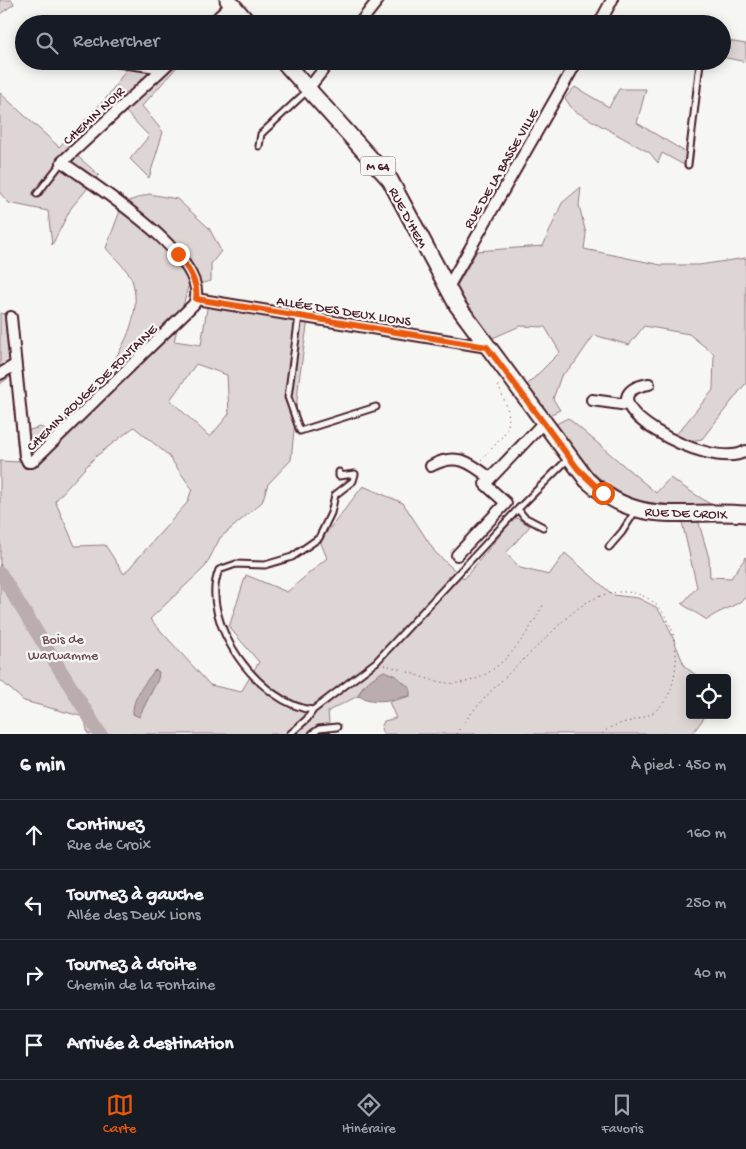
<!DOCTYPE html>
<html lang="fr">
<meta charset="utf-8">
<style>
body{margin:0;font-family:"Gochi Hand",sans-serif;background:#20242c;color:#f1f3f6}
.controls{position:absolute;right:15px;bottom:15px;display:grid;overflow:hidden;border-radius:5px;box-shadow:0 2px 12px #0003}
.controls button{width:45px;height:45px;display:grid;place-items:center;padding:0;border:0;border-bottom:1px solid #363941;background:#171b24;color:#f1f3f6;font:25px sans-serif}
.stop{position:absolute;width:15px;height:15px;margin:-11px;border:4px solid #ea580c;border-radius:50%;background:#fff}
.stop.end{background:#ea580c;border-color:#fff;box-shadow:0 1px 5px #0008}
.list{margin:0;padding:0;list-style:none}
h2{display:flex;justify-content:space-between;align-items:center;height:65px;margin:0;padding:0 20px;font-size:21px}
h2 small{font-size:16px;font-weight:400;color:#9ea1a6}
.list li{display:grid;grid-template-columns:32px 1fr auto;gap:15px;align-items:center;box-sizing:border-box;height:70px;padding:0 20px;border-top:1px solid #363941}
.list b{display:block;font-size:19px;white-space:nowrap}
.list p{margin:0;font-size:16px;white-space:nowrap;color:#9ea1a6}
.list em{font-size:16px;font-style:normal;color:#9ea1a6}
.icon{flex:none;width:28px;height:28px;fill:none;stroke:currentColor;stroke-width:2;stroke-linecap:round;stroke-linejoin:round}
.map{position:relative;flex:none;width:746px;height:734px;overflow:hidden}
.search{position:absolute;background:#171b24;box-shadow:0 2px 12px #0003;left:15px;right:15px;top:15px;height:55px;display:flex;align-items:center;gap:12px;box-sizing:border-box;padding:0 18px;border-radius:28px;color:#9ea1a6;font-size:19px}
.sheet{height:345px;background:#171b24}
nav{display:flex;justify-content:space-around;align-items:center;box-sizing:border-box;height:70px;border-top:1px solid #363941;background:#171b24;font-size:14px;color:#9ea1a6}
nav a{display:grid;justify-items:center;gap:2px}
nav .on{color:#ea580c}
.map>svg:first-child{display:block}
.green{fill:#ddd6d5;stroke:#947a80;fill-rule:evenodd}
.water{fill:#bbadae;stroke:#8e747a}
.lines{fill:none;stroke-linecap:round;stroke-linejoin:round}
.river{stroke:#bbadae;stroke-width:14}
.lane-casing{stroke:#4a1f2b;stroke-width:9}
.street-casing{stroke:#4a1f2b;stroke-width:14}
.primary-casing{stroke:#4a1f2b;stroke-width:19}
.path{stroke:#4a1f2b;stroke-width:1;stroke-dasharray:1 4;stroke-linecap:butt}
.lane{stroke:#f6f6f2;stroke-width:5}
.street{stroke:#f6f6f2;stroke-width:10}
.primary{stroke:#f6f6f2;stroke-width:15}
.route{stroke:#ea580c;stroke-width:6}
.labels{text-anchor:middle;stroke-width:4.5;stroke-linejoin:round;paint-order:stroke}
.shield{fill:#f6f6f2;stroke:#7e6067;stroke-width:1}
.shield-label{font-size:12px;font-weight:bold;fill:#4a1f2b}
.street-label{font-size:14px;fill:#4a1f2b;stroke:#f6f6f2}
.park-label{font-size:14px;fill:#6f4d56;stroke:#f6f6f2}
</style>
<div class="map">
<svg width="746" height="734" viewBox="0 0 746 734">
<rect width="100%" height="100%" fill="#f6f6f2"/>
<filter id="ink" filterUnits="userSpaceOnUse"><feTurbulence type="fractalNoise" baseFrequency=".02" numOctaves="2"/><feDisplacementMap in="SourceGraphic" scale="10" xChannelSelector="R" yChannelSelector="G"/><feConvolveMatrix kernelMatrix="1 2 1 2 8 2 1 2 1" color-interpolation-filters="sRGB"/></filter>
<g filter="url(#ink)">
<path class="green" d="M0,0H12L14,4L0,14Z
M722,40L746,44V62L722,57Z
M132,61H176L177,67L142,106L163,132L149,178L130,159L149,136L126,112L77,156L99,175L71,208L52,245L48,211L9,203L0,193V93L59,147L108,96Z
M575,87L609,107L619,89H646L637,123L687,153L684,165L662,153L658,163L650,153L573,110L565,98Z
M581,187L579,205L586,234L584,249L661,265H699L746,258V383L702,439L689,441L675,436L713,390L714,354L689,334L644,326L629,345L594,335L574,364L561,376L553,399L560,410L547,416L526,386L560,352L545,327L520,326L488,340L454,291L477,251L543,246L562,203Z
M149,194L177,199L209,228L221,251L211,264V281L188,287L174,341L201,345L209,296L309,313L299,380L291,460L268,484L262,502L220,538L205,567L150,619L210,685L241,692L259,662L229,627L246,575L287,592L327,558L320,541L363,486L403,503L435,552L464,579L515,517L530,526L506,553L520,568L549,575L565,553L613,595L638,598L656,607L665,619L685,667L700,678H690V715H706L692,734H383L381,728L384,721L396,718L389,702L410,696L363,686L358,696L328,711L330,734H88L84,717L24,701L0,680V461L19,462L16,434L40,427L52,432C87,397 150,335 132,280C128,269 113,257 106,248L123,203ZM196,364L227,375L229,414L210,437L170,400ZM134,427L168,455L192,489L187,503L124,574L105,545L75,546L55,501L95,457Z
M0,313L5,314L11,376L0,384Z
M568,418L656,493L670,478L713,506C691,505 668,506 647,502C606,495 577,456 552,426Z
M698,520L709,558L710,577L731,578L746,557V597C733,609 720,609 707,620L682,604L697,587L682,522Z"/>
<path class="water" d="M0,564L107,734H102L0,573Z
M155,670L159,672L158,679L139,717L133,714C132,698 145,683 155,670Z
M384,671L396,676L410,688V696C390,699 378,705 358,696C364,683 372,678 384,671Z"/>
<g class="lines">
<path class="river" d="M0,573L100,734"/>
<g class="lane-casing">
<path id="lane" d="M96,61L160,70
M259,146L261,134L307,91
M688,165L700,63L698,61
M37,194L62,162
M299,316L288,397L300,431L376,407
M518,509L524,517L543,527
M609,547L622,532L636,510
M313,710C260,705 198,621 219,570L236,564L265,565L292,557L319,538L331,513L335,495L353,481L355,474L339,476V472
M290,734L307,719L313,710L376,662L518,509L568,459
M312,734L319,729L337,727"/>
</g>
<g class="street-casing">
<path id="street" d="M211,24L232,4
M359,24L378,0
M599,24L612,0
M308,89L330,61
M447,289L577,61
M196,299L487,347
M11,317L25,456L28,462H32L194,304C214,259 93,185 62,162L171,61
M0,374L15,365
M649,384C575,396 709,474 746,451
M592,400L628,405
M431,466C456,452 470,462 490,478
M457,555L506,503L485,484L544,422"/>
</g>
<g class="primary-casing">
<path id="primary" d="M228,0L249,24
M283,61L390,180L457,305L587,480C640,529 683,508 746,514"/>
</g>
<path class="path" d="M481,460C509,430 518,426 498,386L500,383
M384,665C405,669 426,681 447,683C492,688 525,640 543,605
M456,734C481,697 514,669 546,638C563,621 582,600 607,594C652,583 677,618 676,660C675,674 673,690 664,702C645,727 619,716 602,734"/>
<use href="#lane" class="lane"/>
<use href="#street" class="street"/>
<use href="#primary" class="primary"/>
</g>
</g>
<g class="lines" filter="url(#ink)">
<path class="route" d="M178,254C187,268 199,282 196,299L487,347L578,469L603,493"/>
</g>
<g class="labels">
<rect class="shield" x="360.5" y="156.5" width="35" height="19" rx="4"/>
<g class="shield-label">
<text x="378" y="170">M 64</text>
</g>
<g class="street-label">
<text transform="translate(93 115) rotate(-43)" y="5">CHEMIN NOIR</text>
<text transform="translate(500 168) rotate(-60)" y="5">RUE DE LA BASSE VILLE</text>
<text transform="translate(409 217) rotate(62)" y="5">RUE D'HEM</text>
<text transform="translate(344 310) rotate(9)" y="5">ALLÉE DES DEUX LIONS</text>
<text transform="translate(91 387) rotate(-44)" y="5">CHEMIN ROUGE DE FONTAINE</text>
<text transform="translate(686 512) rotate(2)" y="5">RUE DE CROIX</text>
</g>
<g class="park-label">
<text x="63" y="643">Bois de<tspan x="63" dy="16">Warwamme</tspan></text>
</g>
</g>
</svg>
<div class="controls">
<button><svg class="icon" aria-label="locate" viewBox="0 0 24 24"><circle cx="12" cy="12" r="6"/><path d="M12 2v4M12 18v4M2 12h4M18 12h4"/></svg></button>
</div>
<div class="stop" style="left:603px;top:493px"></div>
<div class="stop end" style="left:178px;top:254px"></div>
<div class="search"><svg class="icon" aria-label="search" viewBox="0 0 24 24"><circle cx="10" cy="10" r="6"/><path d="M15 15l6 6"/></svg>Rechercher</div>
</div>
<section class="sheet">
<h2>6 min<small>À pied · 450 m</small></h2>
<ul class="list">
<li><svg class="icon" aria-label="ahead" viewBox="0 0 24 24"><path d="M12 20V5M6 11l6-6 6 6"/></svg><div><b>Continuez</b><p>Rue de Croix</p></div><em>160 m</em></li>
<li><svg class="icon" aria-label="left" viewBox="0 0 24 24"><path d="M17 20v-9H6M10 6l-5 5 5 5"/></svg><div><b>Tournez à gauche</b><p>Allée des Deux Lions</p></div><em>250 m</em></li>
<li><svg class="icon" aria-label="right" viewBox="0 0 24 24"><path d="M7 20v-9h11M14 6l5 5-5 5"/></svg><div><b>Tournez à droite</b><p>Chemin de la Fontaine</p></div><em>40 m</em></li>
<li><svg class="icon" aria-label="arrive" viewBox="0 0 24 24"><path d="M6 21V4h12l-3 4 3 4H6"/></svg><div><b>Arrivée à destination</b></div></li>
</ul>
</section>
<nav>
<a class="on"><svg class="icon" aria-label="map" viewBox="0 0 24 24"><path d="M3 6l6-2 6 2 6-2v14l-6 2-6-2-6 2zM9 4v14M15 6v14"/></svg>Carte</a>
<a><svg class="icon" aria-label="directions" viewBox="0 0 24 24"><path d="M12 3l9 9-9 9-9-9zM9 14v-3h6M13 9l2 2-2 2"/></svg>Itinéraire</a>
<a><svg class="icon" aria-label="saved" viewBox="0 0 24 24"><path d="M7 4h10v16l-5-4-5 4z"/></svg>Favoris</a>
</nav>
